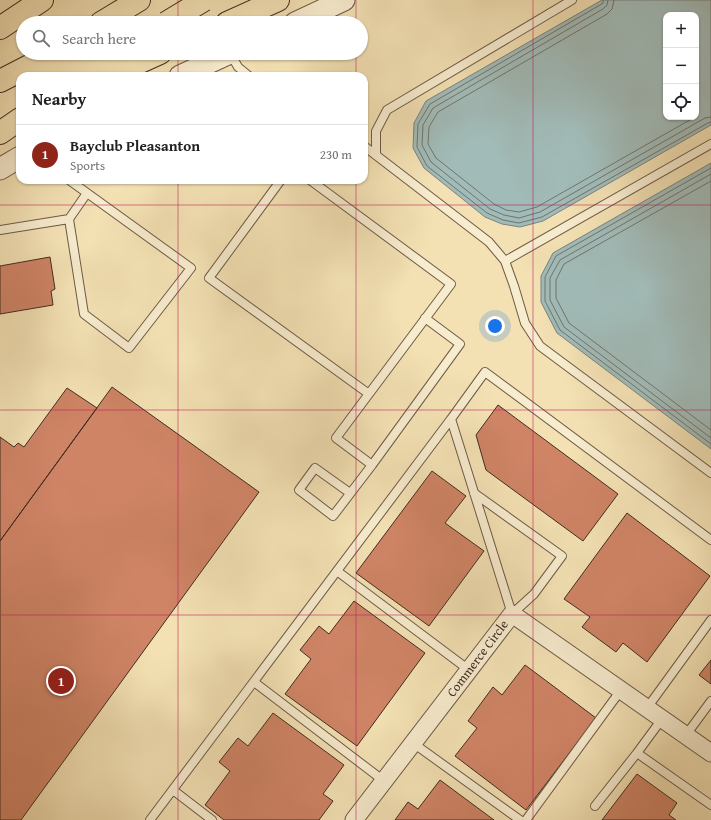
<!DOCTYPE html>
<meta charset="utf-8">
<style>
body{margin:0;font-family:"Gentium Book Plus",serif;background:#f6f6f6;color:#202124}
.controls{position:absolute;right:12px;top:12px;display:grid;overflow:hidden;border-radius:8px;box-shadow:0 1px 3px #0004}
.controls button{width:36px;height:36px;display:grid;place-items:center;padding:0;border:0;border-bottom:1px solid #e0e0e0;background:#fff;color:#202124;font:20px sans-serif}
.you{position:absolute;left:495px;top:326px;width:14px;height:14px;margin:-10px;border:3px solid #fff;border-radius:50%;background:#1a73e8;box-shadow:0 0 0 6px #1a73e833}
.badge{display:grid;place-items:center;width:26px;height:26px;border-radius:50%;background:#8f2418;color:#fff;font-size:13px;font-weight:700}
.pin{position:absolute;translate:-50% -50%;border:2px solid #fff;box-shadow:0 1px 4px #0006}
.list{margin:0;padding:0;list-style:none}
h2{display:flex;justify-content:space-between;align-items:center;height:52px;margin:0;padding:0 16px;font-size:17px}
h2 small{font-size:13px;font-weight:400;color:#757577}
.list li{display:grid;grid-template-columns:26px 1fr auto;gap:12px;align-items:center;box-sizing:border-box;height:60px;padding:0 16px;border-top:1px solid #e0e0e0}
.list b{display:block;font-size:15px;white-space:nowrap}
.list p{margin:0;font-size:13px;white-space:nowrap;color:#757577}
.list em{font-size:13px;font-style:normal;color:#757577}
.icon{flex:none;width:22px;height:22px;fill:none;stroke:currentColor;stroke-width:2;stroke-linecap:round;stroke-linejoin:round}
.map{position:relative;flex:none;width:711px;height:820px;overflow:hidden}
.search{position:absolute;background:#fff;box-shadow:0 1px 3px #0004;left:16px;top:16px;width:352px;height:44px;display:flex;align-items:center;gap:10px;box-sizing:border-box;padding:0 14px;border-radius:22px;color:#757577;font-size:15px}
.panel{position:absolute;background:#fff;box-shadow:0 1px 3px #0004;left:16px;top:72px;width:352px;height:112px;border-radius:12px}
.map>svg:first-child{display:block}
.water{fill:#a1bbb8;stroke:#7a827c;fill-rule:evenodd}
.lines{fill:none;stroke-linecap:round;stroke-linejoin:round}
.shore{stroke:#70746c;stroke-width:1}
.building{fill:#cf8466;stroke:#402d21}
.service-casing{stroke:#6d5a46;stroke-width:10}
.minor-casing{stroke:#6d5a46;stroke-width:19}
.tertiary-casing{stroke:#6d5a46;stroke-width:23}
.motorway-casing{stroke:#402d21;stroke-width:24}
.service{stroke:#f7ecce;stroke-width:8}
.minor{stroke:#f7ecce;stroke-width:17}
.tertiary{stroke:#f7ecce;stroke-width:21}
.motorway{stroke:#f3e1b4;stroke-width:22}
.motorway-bridge-casing{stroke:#402d21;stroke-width:24;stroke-linecap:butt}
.motorway-bridge{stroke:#f3e1b4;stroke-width:22}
.grid{fill:none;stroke:#c2185b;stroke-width:1;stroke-opacity:0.55}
.labels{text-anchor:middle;stroke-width:4;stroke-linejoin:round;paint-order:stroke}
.street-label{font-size:13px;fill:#402d21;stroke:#f7ecce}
</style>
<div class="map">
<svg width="711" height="820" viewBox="0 0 711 820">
<rect width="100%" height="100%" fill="#f3e1b4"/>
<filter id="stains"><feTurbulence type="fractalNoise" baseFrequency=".005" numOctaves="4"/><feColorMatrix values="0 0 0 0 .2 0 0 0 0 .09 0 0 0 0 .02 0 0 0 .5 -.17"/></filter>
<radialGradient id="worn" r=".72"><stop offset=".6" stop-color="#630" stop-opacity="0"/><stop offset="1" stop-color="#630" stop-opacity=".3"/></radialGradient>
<path class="water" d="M602,0H711V125L543,221L520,227L502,224L485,217L424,168L413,148L414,123L426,101ZM666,15H696V117H666Z
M711,163V449L557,333L541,302V276L553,253Z"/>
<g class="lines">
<path class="shore" d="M603,0V3L600,5L430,104L418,124L417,147L427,166L487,213L503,220L519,223L542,217L708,123L711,122
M608,0L607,5L603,9L433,108L423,125L422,145L431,162L490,209L504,215L519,218L540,212L705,118L711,117
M614,0L612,9L607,14L438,112L429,127L428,144L436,158L494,204L506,210L519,212L537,207L695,117
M711,168L556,256L545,277V301L560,330L711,444
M711,174L560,260L550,278V300L564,327L711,438
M711,181L564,264L556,280V298L569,323L711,430"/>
</g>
<path class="building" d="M50,257L55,289L51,291L53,305L0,314V266Z
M112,387L259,492L21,820H0V541Z
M67,388L97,408L0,541V437L14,447L18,443L24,447Z
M498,405L618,494L583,541L486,470L476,435Z
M432,471L466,496L445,523L484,551L429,626L356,573Z
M627,513L710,576L647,662L623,643L616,652L582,627L590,617L564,599Z
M354,601L425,653L357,746L285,694L311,659L300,650L319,626L329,634Z
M711,660V684L699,675Z
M525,665L596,718L526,810L455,756L477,728L468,721L493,687L502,695Z
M273,713L344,765L323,794L333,801L319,820H224L205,805L230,771L219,762L238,738L248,746Z
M637,774L677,803L669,815L676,820H602Z
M440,780L494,820H395L408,802L418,809Z"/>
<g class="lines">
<g class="service-casing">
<path id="service" d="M230,53L238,67L249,76
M364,146L489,242L505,261L514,286L525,323L540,346L711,473
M376,155V131L387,110L572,0
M69,180L191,268L129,348L84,314L69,219L87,193
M281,180L209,278L369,394
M310,180L451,284L336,438L372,465L460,344L425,318
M0,230L69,219
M505,261L711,144
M350,493L315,468L299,490L333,516L372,465
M474,493L562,556L534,594L512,614L451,419L485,372L711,540
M337,571L469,670
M254,682L384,781
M647,708L711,620
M686,735L711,701
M413,743L520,820
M637,753L662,719
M173,790L212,820
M595,806L637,753L711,805
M150,820L451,419
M526,820L621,690"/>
</g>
<g class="minor-casing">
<path id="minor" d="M354,820L512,614L711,753"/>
</g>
<g class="tertiary-casing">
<path id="tertiary" d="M295,23L344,0
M180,76L230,53
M0,169L20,157"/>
</g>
<g class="motorway-casing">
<path id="motorway" d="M101,23L139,0
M227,23L278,0
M0,28L42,0
M41,76L71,64L93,53
M83,76L116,53
M109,76L160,53
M0,81L35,63L52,53
M0,133L20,119"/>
</g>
<use href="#service" class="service"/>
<use href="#minor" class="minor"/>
<use href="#tertiary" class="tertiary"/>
<use href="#motorway" class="motorway"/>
<g class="motorway-bridge-casing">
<path id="motorway-bridge" d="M166,23L204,0"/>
</g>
<use href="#motorway-bridge" class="motorway-bridge"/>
</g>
<path class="grid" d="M178,0V23M356,0V23M533,0V820M178,53V76M356,53V76M178,180V820M356,180V820M0,205H711M0,410H711M0,615H711"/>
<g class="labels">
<g class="street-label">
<text transform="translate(477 658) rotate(-53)" y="5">Commerce Circle</text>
</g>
</g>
<rect width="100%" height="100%" filter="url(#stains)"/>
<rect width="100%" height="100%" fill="url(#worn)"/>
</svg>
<div class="controls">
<button>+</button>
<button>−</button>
<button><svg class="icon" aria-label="locate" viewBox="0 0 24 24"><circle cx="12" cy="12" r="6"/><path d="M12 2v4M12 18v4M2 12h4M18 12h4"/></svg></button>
</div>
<div class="you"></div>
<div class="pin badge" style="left:61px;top:681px">1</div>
<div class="search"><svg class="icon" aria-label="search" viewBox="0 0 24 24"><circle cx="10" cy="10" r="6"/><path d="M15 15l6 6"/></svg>Search here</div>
<section class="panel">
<h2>Nearby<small></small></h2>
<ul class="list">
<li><span class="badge">1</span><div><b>Bayclub Pleasanton</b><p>Sports</p></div><em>230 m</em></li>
</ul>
</section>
</div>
